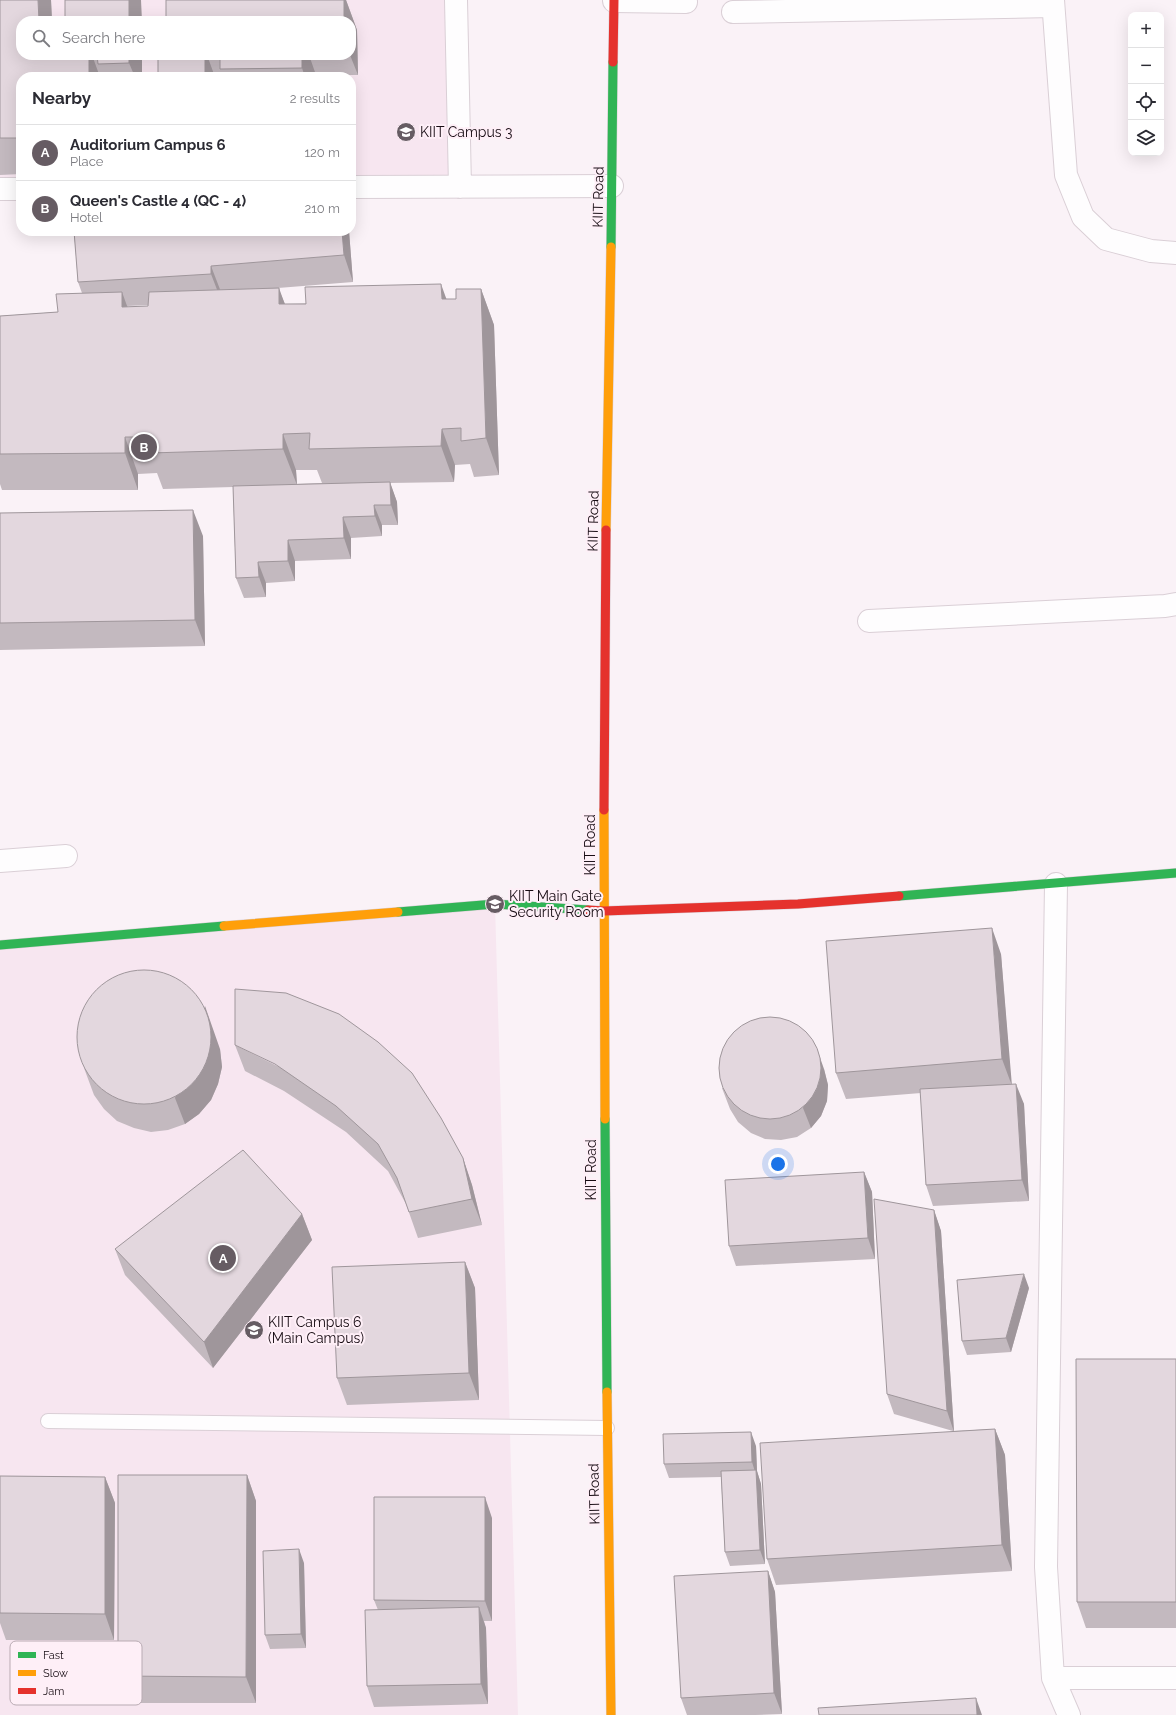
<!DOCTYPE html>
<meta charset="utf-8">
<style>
body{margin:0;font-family:Raleway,sans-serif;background:#f7f7f7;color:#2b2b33}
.controls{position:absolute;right:12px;top:12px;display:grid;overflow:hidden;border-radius:8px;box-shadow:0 4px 16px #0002}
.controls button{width:36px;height:36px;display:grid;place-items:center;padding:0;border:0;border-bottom:1px solid #e1e1e2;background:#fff;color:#2b2b33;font:20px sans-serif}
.you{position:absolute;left:778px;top:1164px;width:14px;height:14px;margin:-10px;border:3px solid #fff;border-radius:50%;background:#1a73e8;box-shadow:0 0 0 6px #1a73e833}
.badge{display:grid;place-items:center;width:26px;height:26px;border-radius:50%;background:#665c63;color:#fff;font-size:13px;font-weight:700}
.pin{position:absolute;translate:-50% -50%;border:2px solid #fff;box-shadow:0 1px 4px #0006}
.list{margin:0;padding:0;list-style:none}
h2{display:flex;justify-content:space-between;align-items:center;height:52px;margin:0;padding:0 16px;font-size:17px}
h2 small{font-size:13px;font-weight:400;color:#7c7c81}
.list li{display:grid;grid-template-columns:26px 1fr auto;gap:12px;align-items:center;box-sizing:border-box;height:56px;padding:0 16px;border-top:1px solid #e1e1e2}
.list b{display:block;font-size:15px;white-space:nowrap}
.list p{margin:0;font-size:13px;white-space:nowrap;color:#7c7c81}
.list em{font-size:13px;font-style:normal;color:#7c7c81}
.icon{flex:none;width:22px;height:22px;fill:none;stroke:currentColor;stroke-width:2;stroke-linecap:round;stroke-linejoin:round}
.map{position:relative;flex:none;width:1176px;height:1715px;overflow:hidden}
.search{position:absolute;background:#fff;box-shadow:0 4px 16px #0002;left:16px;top:16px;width:340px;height:44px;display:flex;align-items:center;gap:10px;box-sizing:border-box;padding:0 14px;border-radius:16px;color:#7c7c81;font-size:15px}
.panel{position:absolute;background:#fff;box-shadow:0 4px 16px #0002;left:16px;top:72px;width:340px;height:164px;border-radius:16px}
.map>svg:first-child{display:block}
.built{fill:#f7e6f0;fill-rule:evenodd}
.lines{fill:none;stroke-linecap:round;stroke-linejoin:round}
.lane-casing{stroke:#dacfd6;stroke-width:16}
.street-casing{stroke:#dacfd6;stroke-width:24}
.fast-casing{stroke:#dacfd6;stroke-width:10}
.slow-casing{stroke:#dacfd6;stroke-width:10}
.jam-casing{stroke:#dacfd6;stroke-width:10}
.lane{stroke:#fefdfe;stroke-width:14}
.street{stroke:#fefdfe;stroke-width:22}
.fast{stroke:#30b455;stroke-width:9}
.slow{stroke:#ff9f0a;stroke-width:9}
.jam{stroke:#e5322d;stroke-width:9}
.wall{fill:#c3b9bf;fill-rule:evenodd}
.shaded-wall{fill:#9f969b}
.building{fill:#e3d7de;stroke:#9f969b}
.labels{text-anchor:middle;stroke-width:4;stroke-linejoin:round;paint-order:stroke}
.poi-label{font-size:14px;fill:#170c13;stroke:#feeff7;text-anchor:start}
.street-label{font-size:14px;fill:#170c13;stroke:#feeff7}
.key{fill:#feeff7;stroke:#b9abb3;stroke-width:1}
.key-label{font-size:11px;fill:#170c13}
</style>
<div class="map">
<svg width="1176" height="1715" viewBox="0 0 1176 1715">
<rect width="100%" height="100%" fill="#faf2f7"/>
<path class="built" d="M0,0H463L460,187H351V77H21V189H0ZM21,21H351V55H21Z
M495,904L518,1715H0V945Z"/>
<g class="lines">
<g class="lane-casing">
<path id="lane" d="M48,1421L607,1428"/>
</g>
<g class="street-casing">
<path id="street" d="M456,0L460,187
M1053,0L1066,175L1083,217L1106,239L1151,251L1176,253
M614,1L686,2
M733,12L1053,6
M351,187L612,186
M0,189H21
M869,621L1165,606L1176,604
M0,861L66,856
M1056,884L1046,1567L1053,1678L1069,1715
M1053,1678H1176"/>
</g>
<g class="fast-casing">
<path id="fast" d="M611,247L613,62
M899,896L1176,873
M398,912L495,904L588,910
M0,945L224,926
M605,1119L607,1392"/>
</g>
<g class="slow-casing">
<path id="slow" d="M606,530L611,247
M604,810L605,1119
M224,926L398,912
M607,1392L611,1715"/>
</g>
<g class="jam-casing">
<path id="jam" d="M613,62L614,0
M604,810L606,530
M588,910L604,911L798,904L899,896"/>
</g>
<use href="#lane" class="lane"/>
<use href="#street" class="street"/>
<use href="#fast" class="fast"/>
<use href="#slow" class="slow"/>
<use href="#jam" class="jam"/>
</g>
<path class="wall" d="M0,0H51L52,21H21V55H142V74H158V55H351V21L166,0H346L357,30L358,75H316V77H223L221,74H213L215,77H21V174L0,175Z
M74,231H349L353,282L278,288L285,304L456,299L481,289L494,325L499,475L474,477L470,464L455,465L454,482L390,483L397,502L398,525H382V536L351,538V559L295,561V581L266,583V597L244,598L236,578L233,487L163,489L157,473L138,474V490H2L0,484V316L58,312L82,293L78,282ZM148,305V306L128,307L127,306ZM296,470H317L322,483L297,484Z
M0,513L203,536L205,646L0,650Z
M1001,954L1011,1084L1024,1104L1029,1201L933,1206L926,1185L921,1093L846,1099L836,1073Z
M235,1045L463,1158L472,1185L482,1225L418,1238L406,1204L388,1171L346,1132L284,1091L245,1071Z
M220,1049L222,1067L218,1084L211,1100L199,1114L185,1124L168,1130L151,1132L134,1128L117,1121L104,1109L94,1095L84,1068Z
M824,1069L828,1085L827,1101L821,1116L811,1128L797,1137L781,1140L765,1139L751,1133L738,1122L730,1109L722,1088Z
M864,1172L872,1192L875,1259L736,1266L729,1246Z
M934,1210L941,1231L954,1431L995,1429L1005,1455L1012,1571L776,1585L767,1559L953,1431L894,1414L887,1394Z
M302,1214L312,1240L213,1368L125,1275L115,1249Z
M465,1262L475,1288L479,1400L347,1405L337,1378Z
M1029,1288L1011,1352L967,1355L962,1341Z
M1176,1359V1628H1086L1077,1602Z
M756,1446L757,1471L761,1484L765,1564L730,1566L725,1552L721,1477L669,1478L664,1464Z
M247,1475L256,1501V1703H127L118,1676Z
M0,1476L105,1477L115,1503L114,1640H6L0,1623Z
M492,1518V1621H484L486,1628L488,1704L374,1707L367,1686L378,1610L374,1600Z
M304,1563L306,1648L270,1649L265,1635Z
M768,1571L775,1592L782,1714L755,1715H687L681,1698Z"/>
<path class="shaded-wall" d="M38,0H51L52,21H39Z
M129,0H141L142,21H129Z
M344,0H346L357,30L358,75L350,55H351V21H344Z
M89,55H92L100,77L89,74Z
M129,55H142V77H135L129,63Z
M205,55H207L215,77H205Z
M302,55H309L316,75V77H305L302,68Z
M342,231H349L353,282L344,255Z
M211,266L221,292V300L211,274Z
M441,284L454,320L442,299Z
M279,288L292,324L279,304Z
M481,289L494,325L499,475L486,438Z
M122,292L135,328L122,307Z
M442,429L455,465L454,482L441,446Z
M283,434L296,470L297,485L283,449Z
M125,437L138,474V490L125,453Z
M390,482L397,502L398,525L391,505Z
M374,505L382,525V536L375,516Z
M193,510L203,536L205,646L195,620Z
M343,517L351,538V559L344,538Z
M288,540L295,561V581L288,561Z
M258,562L266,583V597L259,577Z
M992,928L1001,954L1012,1086L1002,1059Z
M205,1006L220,1049L222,1067L218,1084L211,1100L199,1114L185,1124L175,1098Z
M817,1049L824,1069L828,1085L827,1101L821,1116L811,1128L803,1108Z
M1016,1084L1024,1104L1029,1201L1022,1180Z
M463,1158L472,1185L482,1225L472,1199Z
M864,1172L872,1192L875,1259L868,1238Z
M934,1210L941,1231L954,1432L947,1411Z
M302,1214L312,1240L213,1368L204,1342Z
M465,1262L475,1288L479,1400L469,1373Z
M1024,1274L1029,1288L1011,1352L1006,1338Z
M995,1429L1005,1455L1012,1571L1002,1545Z
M751,1432L756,1446L757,1471L761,1484L765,1564L760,1550L756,1475L752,1462Z
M247,1475L256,1501V1703L246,1677Z
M105,1477L115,1503L114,1640L105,1614Z
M485,1497L492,1518V1621L485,1601Z
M299,1549L304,1563L306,1648L301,1634Z
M768,1571L775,1592L782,1714L774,1693Z
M479,1607L486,1628L488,1704L481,1684Z
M976,1698L982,1715H977Z"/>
<path class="building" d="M0,0H38L39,21H21V55H89V74H158V55H205V77H21V138H0Z
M65,0H129V21H65Z
M166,0H344V21H166Z
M97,55H129V63L98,64Z
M220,55H302V68L220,69Z
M74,231H342L344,255L211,266V274L78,282Z
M441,284L442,299H456V289H481L486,438L461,441V428L442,429L441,446L309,449L310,433L283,434V449L150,453L151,437H125V453L0,454V316L58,312L56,294L122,292V307L148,306L149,292L279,288V304H306L305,287Z
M390,482L391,505H374L375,516L343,517L344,538L288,540V561L258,562L259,577L236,578L233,486Z
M193,510L195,620L0,623V513Z
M992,928L1002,1059L836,1073L826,941Z
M77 1037a67 67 0 1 1 134 0a67 67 0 1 1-134 0Z
M235,989L286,993L339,1014L378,1042L412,1073L441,1118L463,1158L472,1199L409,1212L397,1178L378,1144L336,1106L275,1064L235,1045Z
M719 1068a51 51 0 1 1 102 0a51 51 0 1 1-102 0Z
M1016,1084L1022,1180L926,1185L920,1089Z
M243,1150L302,1214L204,1342L115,1249Z
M864,1172L868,1238L729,1246L725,1180Z
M874,1199L934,1210L947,1411L887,1394Z
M465,1262L469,1373L337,1378L332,1267Z
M1024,1274L1006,1338L962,1341L957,1280Z
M1076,1359H1176V1602H1077Z
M995,1429L1002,1545L767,1559L760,1443Z
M751,1432L752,1462L664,1464L663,1434Z
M756,1470L760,1550L725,1552L721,1471Z
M118,1475H247L246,1677L118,1676Z
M0,1476L105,1477V1614L0,1613Z
M374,1497H485V1601L374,1600Z
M299,1549L301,1634L265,1635L263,1551Z
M768,1571L774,1693L681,1698L674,1576Z
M479,1607L481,1684L367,1686L365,1610Z
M976,1698L977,1715H819L818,1708Z"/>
<defs>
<g id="university-disc" transform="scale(1)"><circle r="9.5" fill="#665c63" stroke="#feeff7"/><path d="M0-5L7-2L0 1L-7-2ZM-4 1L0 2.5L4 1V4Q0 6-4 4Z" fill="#fff"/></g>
</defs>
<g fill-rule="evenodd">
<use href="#university-disc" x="406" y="132"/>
<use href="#university-disc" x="495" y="904"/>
<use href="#university-disc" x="254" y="1330"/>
</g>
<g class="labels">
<g class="poi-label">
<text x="420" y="137">KIIT Campus 3</text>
<text x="509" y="901">KIIT Main Gate<tspan x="509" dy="16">Security Room</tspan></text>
<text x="268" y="1327">KIIT Campus 6<tspan x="268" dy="16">(Main Campus)</tspan></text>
</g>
<g class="street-label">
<text transform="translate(598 197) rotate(-89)" y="5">KIIT Road</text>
<text transform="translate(593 521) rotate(-89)" y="5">KIIT Road</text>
<text transform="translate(590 845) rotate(-90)" y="5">KIIT Road</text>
<text transform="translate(591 1170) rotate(-90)" y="5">KIIT Road</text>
<text transform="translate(594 1494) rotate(-91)" y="5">KIIT Road</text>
</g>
</g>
<rect x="10" y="1641" width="132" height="64" rx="6" class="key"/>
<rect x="18" y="1652" width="18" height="6" fill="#30b455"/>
<rect x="18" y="1670" width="18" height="6" fill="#ff9f0a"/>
<rect x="18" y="1688" width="18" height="6" fill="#e5322d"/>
<g class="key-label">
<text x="43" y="1659">Fast</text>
<text x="43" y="1677">Slow</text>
<text x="43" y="1695">Jam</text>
</g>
</svg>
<div class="controls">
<button>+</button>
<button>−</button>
<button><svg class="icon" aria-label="locate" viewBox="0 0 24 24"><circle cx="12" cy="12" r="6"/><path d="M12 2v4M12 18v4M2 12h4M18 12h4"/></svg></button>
<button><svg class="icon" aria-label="layers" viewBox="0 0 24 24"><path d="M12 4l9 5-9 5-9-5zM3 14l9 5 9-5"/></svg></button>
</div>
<div class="you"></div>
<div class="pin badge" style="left:223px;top:1258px">A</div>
<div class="pin badge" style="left:144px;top:447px">B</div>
<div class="search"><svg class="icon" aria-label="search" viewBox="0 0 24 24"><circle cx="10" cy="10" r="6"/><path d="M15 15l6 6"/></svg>Search here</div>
<section class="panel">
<h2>Nearby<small>2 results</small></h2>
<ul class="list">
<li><span class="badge">A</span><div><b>Auditorium Campus 6</b><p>Place</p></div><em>120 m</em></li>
<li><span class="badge">B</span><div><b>Queen's Castle 4 (QC - 4)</b><p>Hotel</p></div><em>210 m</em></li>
</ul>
</section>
</div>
